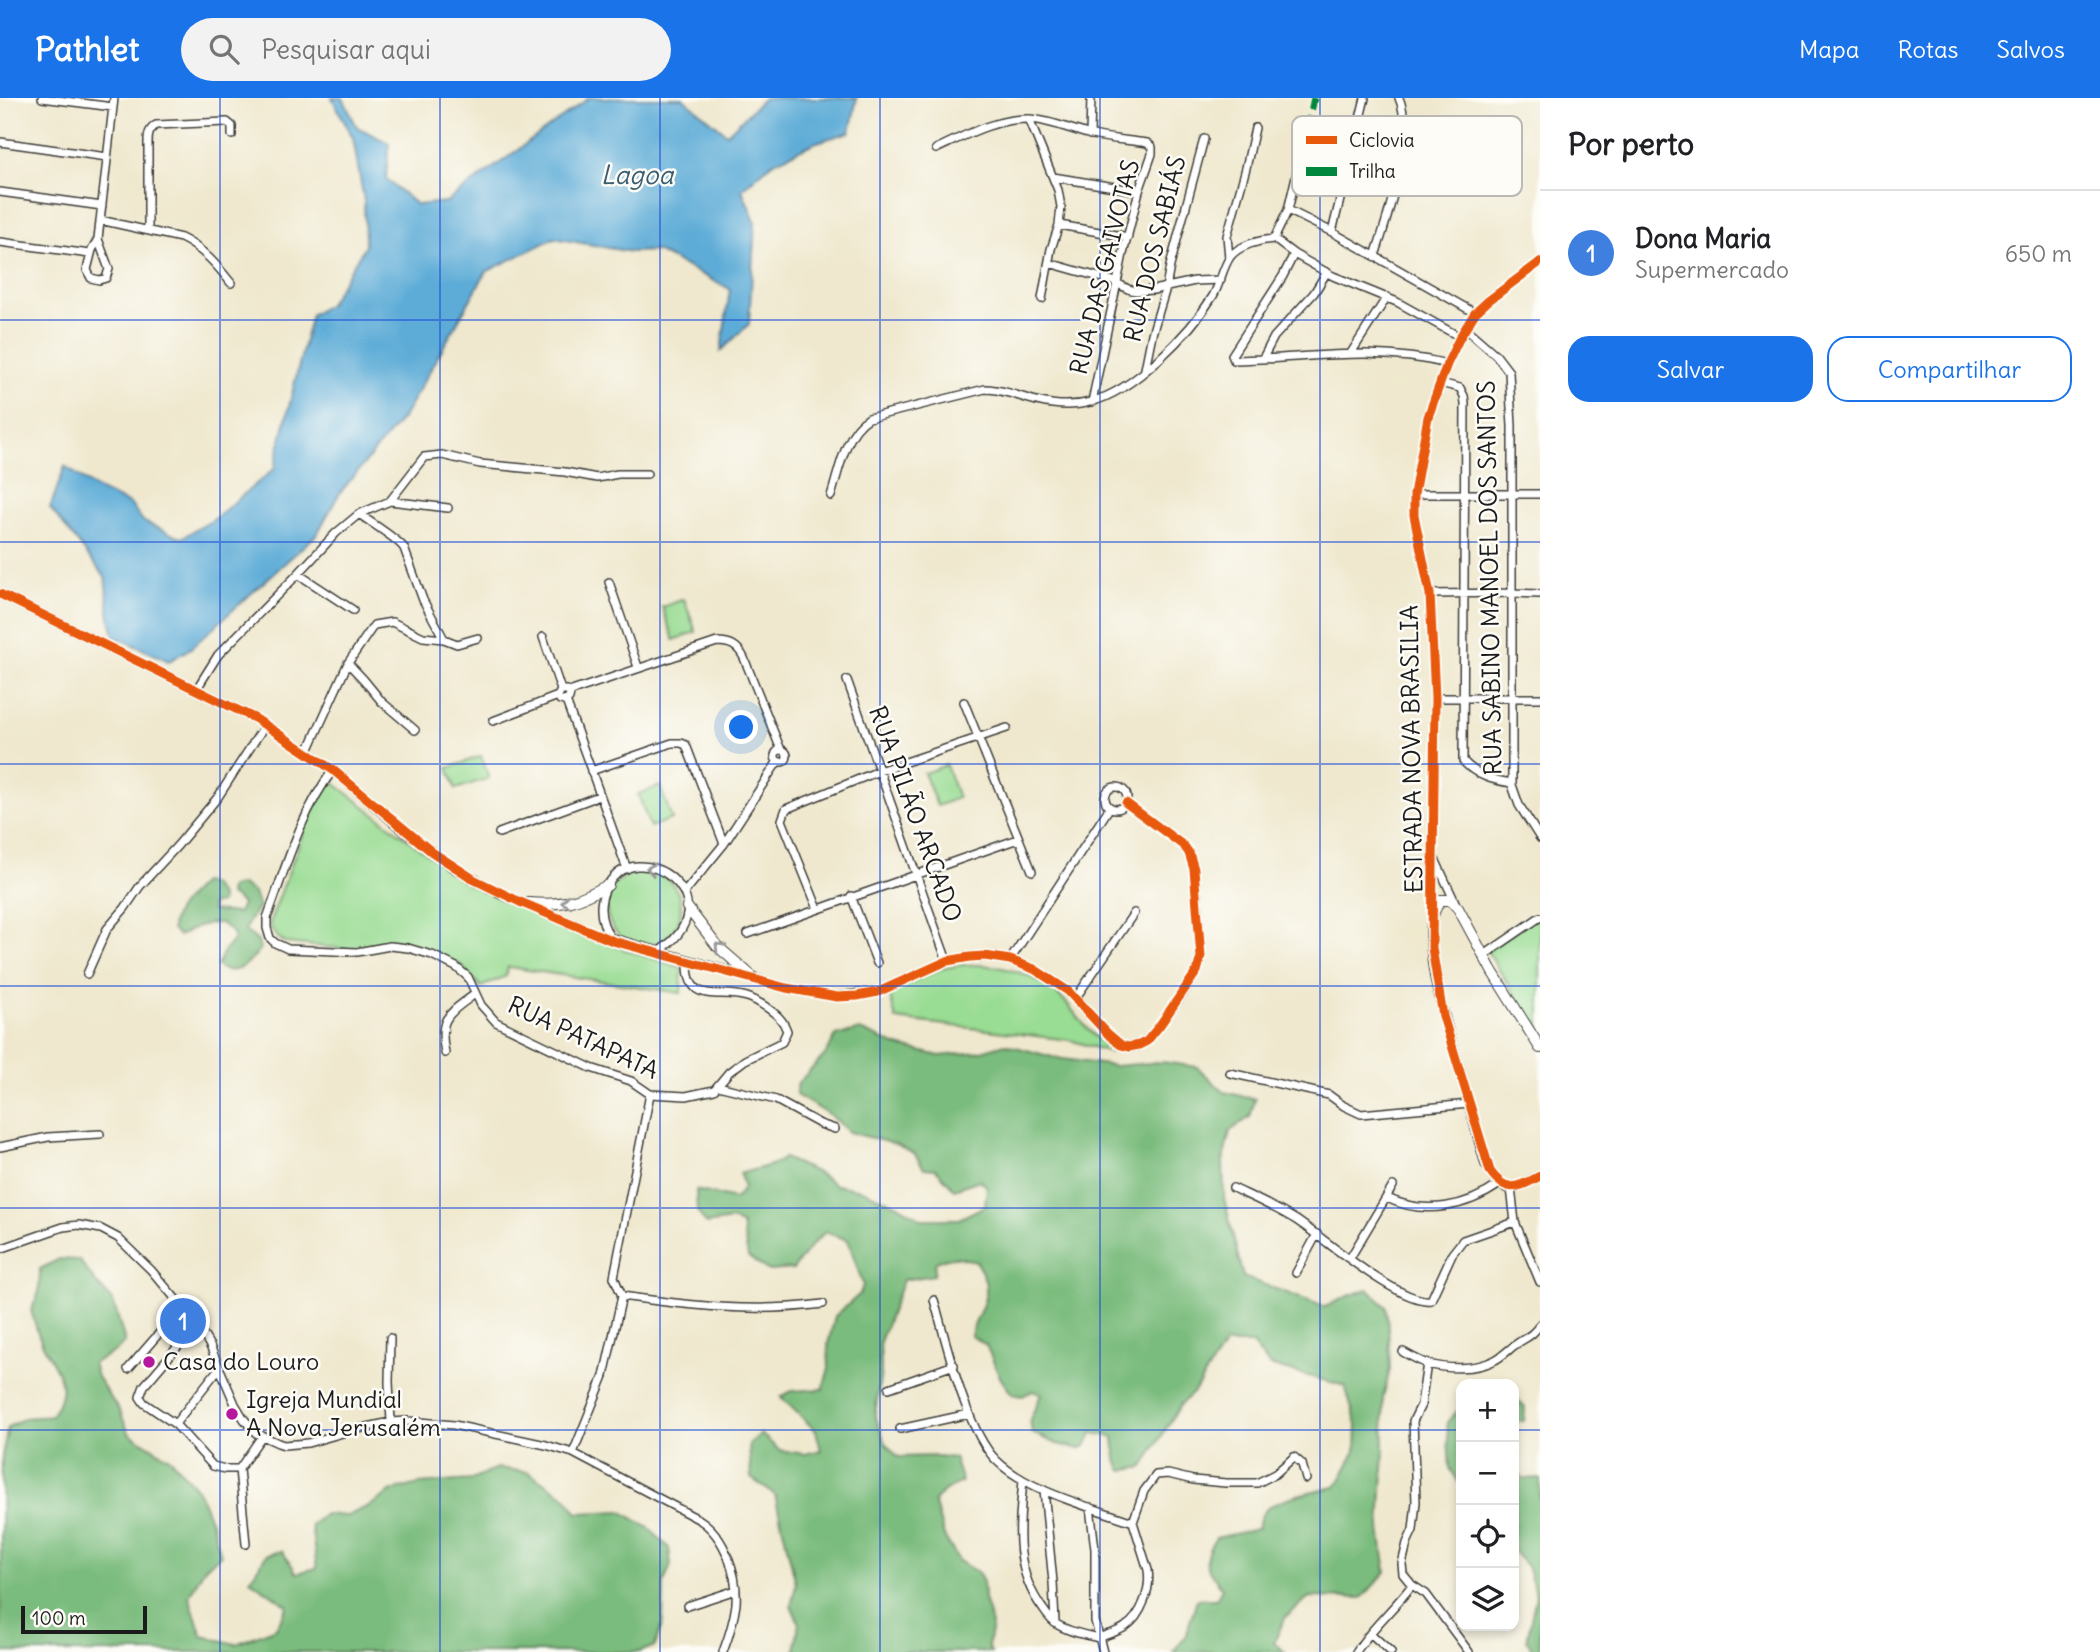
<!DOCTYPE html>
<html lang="pt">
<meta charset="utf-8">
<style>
body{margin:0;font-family:Delius,sans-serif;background:#f2f2f2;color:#202124}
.controls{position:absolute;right:21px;bottom:21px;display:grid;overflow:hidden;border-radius:14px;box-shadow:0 4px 10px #0003}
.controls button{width:63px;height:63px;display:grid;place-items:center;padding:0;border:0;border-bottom:2px solid #e0e0e0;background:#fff;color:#202124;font:35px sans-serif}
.scale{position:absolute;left:21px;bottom:18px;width:126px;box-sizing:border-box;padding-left:7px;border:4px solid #1c1c1c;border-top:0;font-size:19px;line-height:24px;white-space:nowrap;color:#1c1c1c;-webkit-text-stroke:5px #fdfcf7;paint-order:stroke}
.you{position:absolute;left:742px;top:630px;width:24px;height:24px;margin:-18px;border:5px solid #fff;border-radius:50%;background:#1a73e8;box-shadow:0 0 0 10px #1a73e833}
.badge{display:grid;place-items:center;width:46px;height:46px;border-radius:50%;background:#1a73e8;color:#fff;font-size:23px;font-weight:700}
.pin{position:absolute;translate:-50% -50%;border:4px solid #fff;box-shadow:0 2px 7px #0006}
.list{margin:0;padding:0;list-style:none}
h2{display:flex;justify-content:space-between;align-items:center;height:91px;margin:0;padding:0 28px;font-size:30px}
h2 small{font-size:23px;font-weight:400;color:#757577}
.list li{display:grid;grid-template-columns:46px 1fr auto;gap:21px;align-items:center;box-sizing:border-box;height:126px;padding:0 28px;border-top:2px solid #e0e0e0}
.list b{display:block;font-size:26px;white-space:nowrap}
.list p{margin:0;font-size:23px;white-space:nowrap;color:#757577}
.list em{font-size:23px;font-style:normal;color:#757577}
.actions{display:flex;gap:14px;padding:21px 28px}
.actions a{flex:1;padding:16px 0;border:2px solid #1a73e8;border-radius:21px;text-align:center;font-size:24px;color:#1a73e8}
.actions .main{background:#1a73e8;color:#fff}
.icon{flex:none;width:38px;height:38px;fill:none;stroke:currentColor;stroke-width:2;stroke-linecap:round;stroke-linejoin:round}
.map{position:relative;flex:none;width:1540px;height:1554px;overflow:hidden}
header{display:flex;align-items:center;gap:42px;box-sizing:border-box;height:98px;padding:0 35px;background:#1a73e8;color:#fff}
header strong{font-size:33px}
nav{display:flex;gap:38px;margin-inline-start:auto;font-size:24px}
.search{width:490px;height:63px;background:#f2f2f2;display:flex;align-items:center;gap:18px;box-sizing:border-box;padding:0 24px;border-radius:38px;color:#757577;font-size:26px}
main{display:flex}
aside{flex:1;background:#fff}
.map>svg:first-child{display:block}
.green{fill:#99dc93;stroke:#5a7c58;stroke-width:2}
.forest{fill:#7abc7d;stroke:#4b6c4c;stroke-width:2}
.water{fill:#5dacd7;stroke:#3c647a;stroke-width:2}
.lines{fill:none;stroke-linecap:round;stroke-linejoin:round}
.street-casing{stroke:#3c3b37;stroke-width:10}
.secondary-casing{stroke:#3c3b37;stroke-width:12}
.street{stroke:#fff;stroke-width:7}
.secondary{stroke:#fff;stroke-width:10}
.quiet{stroke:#00873e;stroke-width:7;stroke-dasharray:14 7;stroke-linecap:butt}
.cycleway-casing{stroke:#fdfcf7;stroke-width:13}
.cycleway{stroke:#e8590c;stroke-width:9}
.oneway{stroke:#999}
.grid{fill:none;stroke:#1d4ed8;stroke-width:2;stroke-opacity:0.55}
.poi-dot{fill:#b5179e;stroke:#fdfcf7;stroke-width:2.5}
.labels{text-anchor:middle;stroke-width:5;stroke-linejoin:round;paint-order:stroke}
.street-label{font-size:24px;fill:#1c1c1c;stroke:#fdfcf7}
.poi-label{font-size:24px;fill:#1c1c1c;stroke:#fdfcf7;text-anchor:start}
.water-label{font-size:26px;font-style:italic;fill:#395d70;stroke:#fdfcf7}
.key{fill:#fdfcf7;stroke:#bab9b5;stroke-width:2}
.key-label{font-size:19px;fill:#1c1c1c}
</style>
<header>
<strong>Pathlet</strong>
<div class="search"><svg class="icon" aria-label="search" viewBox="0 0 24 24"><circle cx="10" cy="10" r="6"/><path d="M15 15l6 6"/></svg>Pesquisar aqui</div>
<nav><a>Mapa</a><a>Rotas</a><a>Salvos</a></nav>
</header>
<main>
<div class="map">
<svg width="1540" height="1554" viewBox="0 0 1540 1554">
<rect width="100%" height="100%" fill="#fdfcf7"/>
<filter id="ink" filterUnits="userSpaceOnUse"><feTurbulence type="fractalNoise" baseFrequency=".0143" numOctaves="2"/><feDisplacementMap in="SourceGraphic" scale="14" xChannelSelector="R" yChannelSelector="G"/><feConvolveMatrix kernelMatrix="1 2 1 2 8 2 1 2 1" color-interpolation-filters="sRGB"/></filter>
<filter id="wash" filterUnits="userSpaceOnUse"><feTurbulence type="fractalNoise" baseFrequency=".00686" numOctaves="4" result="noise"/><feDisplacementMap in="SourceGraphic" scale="28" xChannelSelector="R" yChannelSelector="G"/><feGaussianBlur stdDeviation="1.57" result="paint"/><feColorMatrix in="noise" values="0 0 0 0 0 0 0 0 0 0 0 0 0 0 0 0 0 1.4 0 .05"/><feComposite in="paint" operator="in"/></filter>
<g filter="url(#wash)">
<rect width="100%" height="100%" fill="#efe8ce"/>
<path class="green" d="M684,501L696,534L674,542L662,509Z
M481,658L489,680L456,691L448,670Z
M946,667L958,700L937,708L924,675Z
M334,685L465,785L626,852L682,870L681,895L508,869L506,878L481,889L461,867L429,853L383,845L357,852L285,845L275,837L270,827L271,821L308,722L324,690Z
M660,688L672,721L650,729L638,696Z
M607 810a37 37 0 1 1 74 0a37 37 0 1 1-74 0Z
M1540,816V937L1486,851Z
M961,867C1000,865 1043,876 1069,908C1085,928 1092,939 1115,953L1110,954L1069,942L896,921L889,895L940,871Z"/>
<path class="forest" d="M203,784L212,787L221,799V805L211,807L212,813L238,815L242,806L237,801L229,797L230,789L242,787L254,795L259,809L249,823L245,833L258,843L260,851C250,866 234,880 217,868L224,853L234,841L233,835L221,825C205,824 193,830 179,838L172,832C171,813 190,797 203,784Z
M860,932L897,948L940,958L978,954L1005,946L1056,960L1115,968L1162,964L1197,969L1224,994L1255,1001L1250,1019L1230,1033L1223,1063L1224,1100L1243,1179L1325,1209L1348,1198L1368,1191L1386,1209L1389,1239L1390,1271L1383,1300L1384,1352L1380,1431L1386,1474L1362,1500L1309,1499L1285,1520L1274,1544L1285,1554H1173L1186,1537L1197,1501H1216L1222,1490C1207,1470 1199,1463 1216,1440L1257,1431C1259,1426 1260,1419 1263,1415C1275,1399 1318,1392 1336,1389L1356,1353L1357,1327L1345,1288L1269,1267L1252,1246H1225L1194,1294L1181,1306L1143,1369L1122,1373L1116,1361L1114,1339L1092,1335L1086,1348L1079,1351L1057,1346L1032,1335L1030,1321L1036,1309L1041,1296L1033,1293L1022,1298L1012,1296L1001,1281L986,1247L971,1238C974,1221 988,1205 986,1187C985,1180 980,1172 978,1165C961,1158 951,1156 935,1165L934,1177L903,1182L880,1244L881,1273L875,1317L886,1346L898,1359L938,1358L954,1360L962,1384L945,1392L934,1403L944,1438L959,1463L978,1475L983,1484L984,1501L992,1527L988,1548L991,1554H795L799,1524L791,1508L796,1486L775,1397L751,1380L749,1346L761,1336L779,1352L805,1356L821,1352L816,1333L781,1299L791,1293L823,1291L829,1270L828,1246L835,1218L860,1196L863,1187L848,1142L825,1134L812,1147L793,1171L769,1173L748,1159L742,1127L732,1122L706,1126L697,1113L696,1092L735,1101L744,1090L740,1076C755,1070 771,1070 784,1060L818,1075L836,1087L862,1092L896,1106L922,1121H959L985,1108L987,1089L980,1082L954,1091L936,1071L924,1070L914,1055L895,1046L849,1034L830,1017L796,997L798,985L825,957L836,938Z
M59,1161L79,1162L97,1186L113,1203L125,1244L116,1253L93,1265L97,1279L120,1314L129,1335L171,1361L198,1392L213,1429L221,1457L205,1469L189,1498L202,1538L236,1546L276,1530L288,1508L250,1482L266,1457L282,1453L297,1475L317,1470L311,1427L325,1416L347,1418L371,1407L392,1393L419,1386L471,1382L498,1370L528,1374L565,1398L578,1415L621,1413L649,1430L669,1450L671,1467L664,1485L663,1524L655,1548L640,1554H0L2,1358L8,1329L25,1320L51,1318C73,1286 56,1274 42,1245C37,1235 35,1224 31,1213L39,1194L40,1171Z
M1514,1299L1525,1309L1524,1323H1514Z
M1461,1309V1388L1450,1370L1447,1324Z
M1514,1372L1524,1381L1540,1380V1554H1534L1527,1542L1536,1497L1527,1468L1514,1454Z"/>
<path class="water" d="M332,0H343L357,29L389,45L386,81L417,107L446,104L589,0H683L727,36L764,0H857L850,34L814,45L772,65L742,91L755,124L749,226L721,253L730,191L656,153L631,154L554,140L486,174L404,318L339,396L317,436L191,550L169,563L114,538L110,521L105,479L50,410L65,368L95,390L130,406L144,424L181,440L213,422L274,371L311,217L329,206L365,148L364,103L353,40Z"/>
</g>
<g filter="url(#ink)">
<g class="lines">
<g class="street-casing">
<path id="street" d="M42,0L113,9
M1029,21L1058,92L1061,109L1059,127L1051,151L1042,201
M1090,37L1091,0
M0,44L107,59
M936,51C964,38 996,20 1029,21C1049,22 1069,31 1088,36C1107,41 1128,42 1147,45L1152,49V56L1139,93L1123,156L1092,304
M1053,79L1139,93
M0,94L102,108
M1288,112L1332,134L1475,215
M100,122L181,140C202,150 217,167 231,185
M1059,127L1128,139
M148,132V45C148,37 149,31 156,27L227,24L232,28V37
M1332,134L1365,0
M98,141L109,171L106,180L99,182L91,180L87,172L92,152L98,141L114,0
M1274,141L1288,112L1307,32
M0,144L90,156
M1294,156L1283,178L1232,257L1234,262C1308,261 1374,247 1447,266
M1375,158C1387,122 1415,35 1399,0
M1229,160L1227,138L1246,70L1255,30
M1049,165L1113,183L1128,191L1136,193L1153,192L1195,183L1221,182
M1465,230L1496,257L1509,274L1512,328V687L1519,707L1540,740
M1351,255L1387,199
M1263,260L1274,239L1314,195L1327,174
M1145,271L1152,236L1166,190L1170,168L1204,41
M1440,285L1460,290L1464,298L1465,305L1463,663C1477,678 1492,682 1512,685
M1414,396H1540
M831,398C839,373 845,334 869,320L985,291C997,291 1005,294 1016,297C1040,305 1065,311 1090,304C1133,294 1190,235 1213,198C1220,186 1223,169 1230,159C1239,147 1260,142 1274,141L1294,156L1333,178L1397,204L1460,239
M390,403L448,410
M359,416C370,424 398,441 404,450L423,502L444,541
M298,476L353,512
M609,484L638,569
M1430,496L1512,495L1540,496
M543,539L561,592
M348,565L364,582L382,604L415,632
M847,582L947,863
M196,592L218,557L298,476L336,435L359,416L390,403L424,359L442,357L480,366L565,374L597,380L618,376H647
M569,594L717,544C731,544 738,548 744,560L781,652
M1435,600H1540
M566,603L627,771
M964,604L1032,773
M493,623L558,598L561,592H567L570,596L569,601L564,603L560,602L558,598
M775 658a6 6 0 1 1 12 0a6 6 0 1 1-12 0Z
M307,655L348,565L374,527L392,524L423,539L444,541L457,546L478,540
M333,672C300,716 286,769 267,820V830L270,840L275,845L288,851L357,854L390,848L408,850L432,857L456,869L468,879L481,907L496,924L591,970L631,983L650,996L686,998L714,992L729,974L745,962L782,944L787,933C783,921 776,916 766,909C760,905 754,901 747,899C719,890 687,909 688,864
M591,673L672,645H681L686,647L724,746
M1105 700a11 11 0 1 1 22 0a11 11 0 1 1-22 0Z
M1126,705L1184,748C1187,753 1190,757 1192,762C1197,776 1203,857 1198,870C1192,886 1154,939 1139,947
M499,735L599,698
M1435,761L1455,804
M684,795L724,746L778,663
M851,798L877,865
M818,811L782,722L786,711L879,673L1007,630
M1433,815L1435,600L1430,496L1414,417V396L1419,365L1428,319L1447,266L1465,230L1475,215L1488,203L1540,164
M748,836L1018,741
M612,842C601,826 597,810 605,792C635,729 739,804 656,855
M1483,858L1540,819
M1010,862L1110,709
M87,876L107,831L125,810L140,788L178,747L218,699L265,627
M1075,901L1134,815
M445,955C438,920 448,916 475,896
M1230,975L1329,997L1344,1008L1361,1016L1469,1006
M718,988L776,1002L820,1026L835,1031
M0,1049L48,1039L100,1036
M1233,1090C1254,1100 1277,1110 1296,1122C1324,1140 1401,1207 1431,1202L1452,1156L1463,1142L1515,1124
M1511,1090L1515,1124L1540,1184
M1387,1100C1425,1118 1467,1109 1500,1086
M0,1151L63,1129L79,1127L101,1131L118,1140L151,1172L197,1226L210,1248L235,1306L244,1321L256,1335L278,1345L284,1347L308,1345L353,1332L391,1324L408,1323L454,1327L546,1347L573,1355L700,1422C725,1438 738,1477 736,1506C734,1522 729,1538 723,1554
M1350,1160L1393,1088
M1296,1175L1317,1136
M622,1198C690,1208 755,1215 823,1206
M934,1202C947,1245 965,1330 996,1362C1027,1393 1091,1409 1133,1424L1148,1472C1151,1491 1142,1518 1125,1529C1118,1534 1107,1536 1099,1540
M197,1226L144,1288L140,1299L144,1305L175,1326L213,1368L225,1371H239
M390,1240L389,1284L391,1324
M1403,1254C1411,1258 1419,1263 1428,1266C1447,1271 1475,1272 1493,1263C1502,1259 1508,1252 1515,1247C1526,1239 1533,1238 1540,1226
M1427,1265L1421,1307L1413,1323L1416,1404L1413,1432L1407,1445L1402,1466L1403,1476L1412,1487L1426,1496L1469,1554
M128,1271L182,1209
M889,1290L954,1267
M175,1326L220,1269
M900,1331L969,1316
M573,1355L604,1278L622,1198L614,1179L650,996
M239,1371L246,1446
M239,1371L262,1338
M1023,1382C1019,1429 1013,1471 1043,1511C1047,1517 1051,1523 1058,1527C1070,1534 1085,1537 1099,1540
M1044,1392L1053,1484L1055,1525
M1090,1409L1095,1451V1523L1103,1554
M1133,1424L1144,1393L1156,1377L1168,1376L1193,1382L1226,1385H1257L1275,1376L1294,1359L1302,1366L1306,1381
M687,1508L736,1492
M1370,1535L1391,1554
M1356,1554C1372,1529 1394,1511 1412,1487"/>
</g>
<g class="secondary-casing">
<path id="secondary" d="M0,496L256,621L333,672L406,734L453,769L499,795L598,837L786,890L837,899L878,894L947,863L970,859L985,858L1010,862L1034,871L1068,893L1108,936L1121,947L1129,949L1139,947
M529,805C562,808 579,803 608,787
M687,809L717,848L754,880
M1540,950L1492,873L1458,810L1450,802H1441C1414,831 1449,937 1460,973C1469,1004 1477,1035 1486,1066L1495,1080L1506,1089L1519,1088L1540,1078"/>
</g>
<use href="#street" class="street"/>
<use href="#secondary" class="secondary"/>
<path class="quiet" d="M1307,32L1314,0"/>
<g class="cycleway-casing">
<path id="cycleway" d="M1540,164L1488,203L1475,215L1460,239L1447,266L1428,319L1414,396V417L1430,496L1435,600L1432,850L1443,918L1490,1073C1506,1096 1518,1090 1540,1078
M0,496L256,621L333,672L432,754L475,782L520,804L613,843L786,890L837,899L857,898L878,894L947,863L970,859L985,858L1010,862L1034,871L1068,893L1108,936L1121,947L1129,949L1139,947L1147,943L1160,927L1197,873L1201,859L1194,771L1189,755L1184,748L1126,705"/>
</g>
<use href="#cycleway" class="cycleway"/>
</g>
<defs><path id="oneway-chevron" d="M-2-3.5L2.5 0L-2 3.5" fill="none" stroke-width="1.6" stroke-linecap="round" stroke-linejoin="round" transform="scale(1.75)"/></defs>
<g class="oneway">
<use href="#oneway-chevron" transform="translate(651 771) rotate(-169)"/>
<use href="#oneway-chevron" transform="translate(566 804) rotate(170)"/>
<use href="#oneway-chevron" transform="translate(719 849) rotate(-134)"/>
</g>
</g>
<path class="grid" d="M220,0V1554M440,0V1554M660,0V1554M880,0V1554M1100,0V1554M1320,0V1554M0,222H1540M0,444H1540M0,666H1540M0,888H1540M0,1110H1540M0,1332H1461M1514,1332H1540"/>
<g class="poi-dot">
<circle cx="149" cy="1264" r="7"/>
<circle cx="232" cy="1316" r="7"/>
</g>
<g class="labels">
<g class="street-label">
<text transform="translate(1155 151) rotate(-76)" y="8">RUA DOS SABIÁS</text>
<text transform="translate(1105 169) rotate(-76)" y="8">RUA DAS GAIVOTAS</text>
<text transform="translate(1490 480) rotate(-91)" y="8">RUA SABINO MANOEL DOS SANTOS</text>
<text transform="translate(1412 651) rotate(-91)" y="8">ESTRADA NOVA BRASILIA</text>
<text transform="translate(915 716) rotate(70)" y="8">RUA PILÃO ARCADO</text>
<text transform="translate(583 940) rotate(25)" y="8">RUA PATAPATA</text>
</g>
<g class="poi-label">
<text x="163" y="1272">Casa do Louro</text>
<text x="246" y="1310">Igreja Mundial<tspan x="246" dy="28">A Nova Jerusalém</tspan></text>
</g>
<g class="water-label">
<text x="637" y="86">Lagoa</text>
</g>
</g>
<rect x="1292" y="18" width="230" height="80" rx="10" class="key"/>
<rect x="1306" y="38" width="31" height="8" fill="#e8590c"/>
<rect x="1306" y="69" width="31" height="9" fill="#00873e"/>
<g class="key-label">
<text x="1349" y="49">Ciclovia</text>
<text x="1349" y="80">Trilha</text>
</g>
</svg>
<div class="controls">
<button>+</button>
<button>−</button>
<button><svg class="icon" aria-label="locate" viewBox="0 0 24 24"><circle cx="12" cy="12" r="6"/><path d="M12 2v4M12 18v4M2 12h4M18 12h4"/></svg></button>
<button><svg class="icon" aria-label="layers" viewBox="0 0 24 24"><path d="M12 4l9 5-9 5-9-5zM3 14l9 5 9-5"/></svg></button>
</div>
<div class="scale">100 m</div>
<div class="you"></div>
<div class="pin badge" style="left:183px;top:1223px;background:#3f7fe0">1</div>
</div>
<aside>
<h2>Por perto<small></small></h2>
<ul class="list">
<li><span class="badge" style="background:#3f7fe0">1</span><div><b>Dona Maria</b><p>Supermercado</p></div><em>650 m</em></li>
</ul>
<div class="actions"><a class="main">Salvar</a><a>Compartilhar</a></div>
</aside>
</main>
